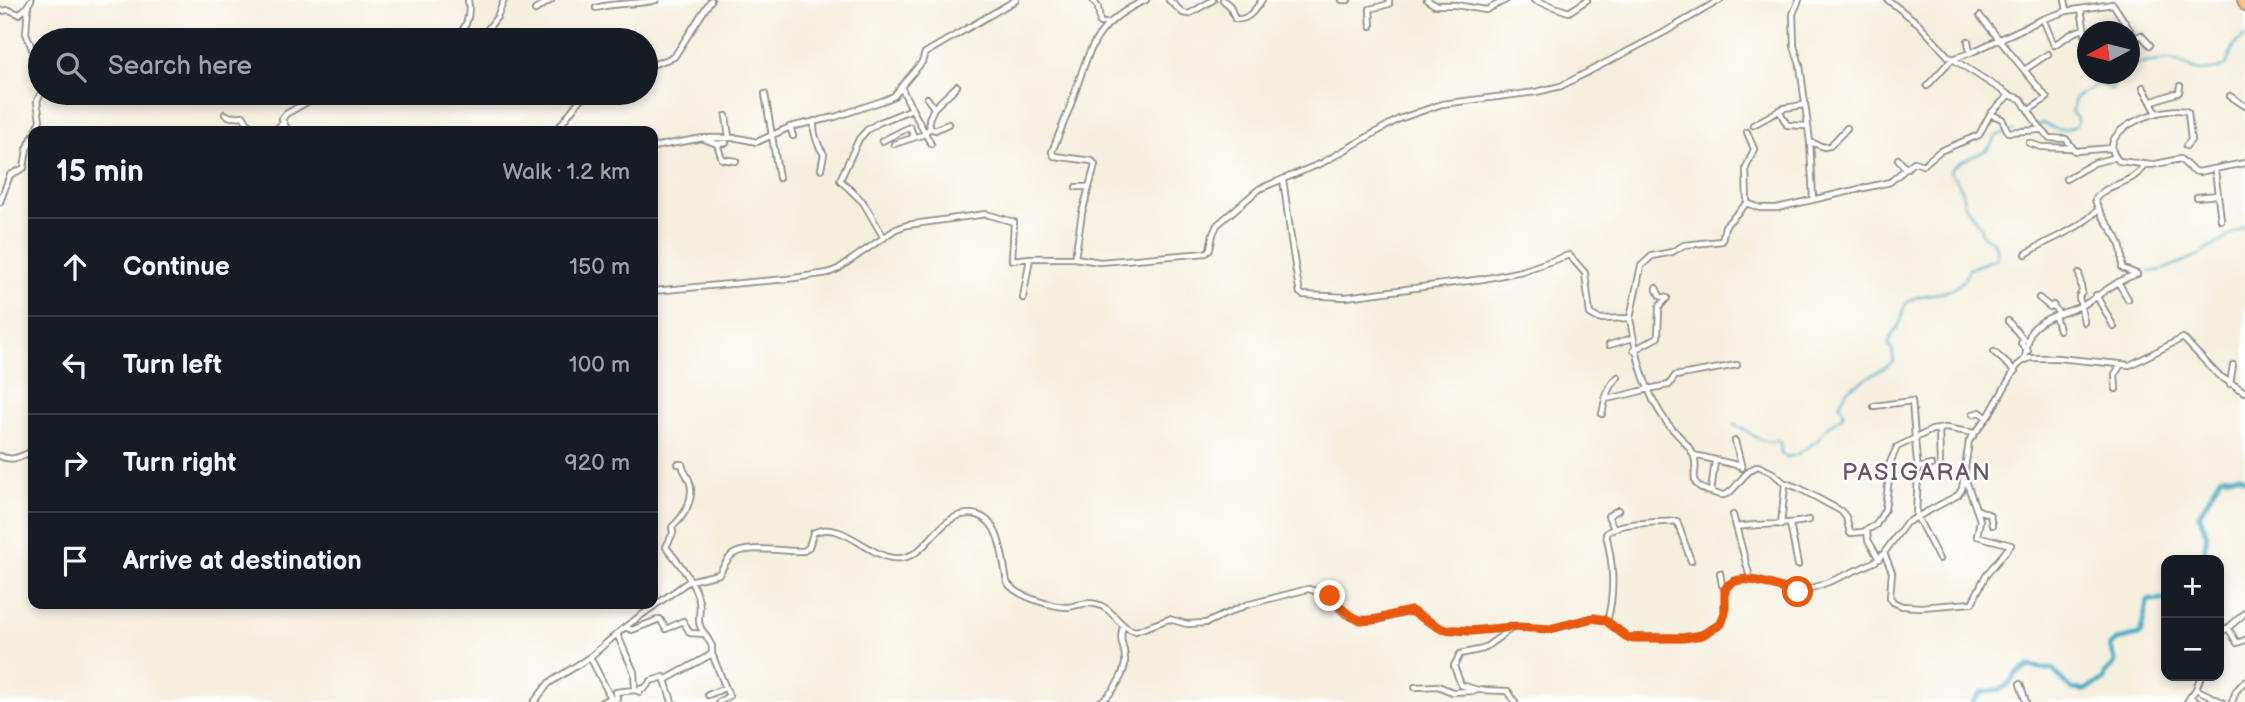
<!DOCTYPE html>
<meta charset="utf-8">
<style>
body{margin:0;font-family:"Balsamiq Sans",sans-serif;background:#242831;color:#f1f3f6}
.controls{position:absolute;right:21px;bottom:21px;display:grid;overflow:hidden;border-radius:14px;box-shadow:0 4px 10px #0003}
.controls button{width:63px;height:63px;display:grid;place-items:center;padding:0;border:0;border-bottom:2px solid #363941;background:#171b24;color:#f1f3f6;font:35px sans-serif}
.compass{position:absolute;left:2077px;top:21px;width:63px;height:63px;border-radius:50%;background:#171b24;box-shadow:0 4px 10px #0003;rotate:263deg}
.stop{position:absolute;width:21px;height:21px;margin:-16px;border:5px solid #ea580c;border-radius:50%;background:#fff}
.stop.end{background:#ea580c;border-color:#fff;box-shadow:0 2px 7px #0008}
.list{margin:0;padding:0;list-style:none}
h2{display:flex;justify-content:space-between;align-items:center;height:91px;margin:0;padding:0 28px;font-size:30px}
h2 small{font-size:23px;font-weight:400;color:#9ea1a6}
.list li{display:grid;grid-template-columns:46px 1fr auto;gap:21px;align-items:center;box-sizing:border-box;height:98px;padding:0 28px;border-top:2px solid #363941}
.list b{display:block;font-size:26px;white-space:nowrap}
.list em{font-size:23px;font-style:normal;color:#9ea1a6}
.icon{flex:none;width:38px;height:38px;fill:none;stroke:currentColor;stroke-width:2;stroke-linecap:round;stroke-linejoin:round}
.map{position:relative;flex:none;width:2245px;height:702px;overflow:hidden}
.search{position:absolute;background:#171b24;box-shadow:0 4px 10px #0003;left:28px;top:28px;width:630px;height:77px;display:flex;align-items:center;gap:18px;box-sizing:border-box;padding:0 24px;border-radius:38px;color:#9ea1a6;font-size:26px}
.panel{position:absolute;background:#171b24;box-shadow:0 4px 10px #0003;left:28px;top:126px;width:630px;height:483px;border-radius:14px}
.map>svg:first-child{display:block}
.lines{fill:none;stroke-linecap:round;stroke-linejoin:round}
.stream{stroke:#45abc4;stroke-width:2}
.river{stroke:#45abc4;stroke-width:5}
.minor-casing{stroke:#908d84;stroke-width:8}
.highway-casing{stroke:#908d84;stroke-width:12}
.minor{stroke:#fff;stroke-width:4.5}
.highway{stroke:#f7be87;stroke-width:9}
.route{stroke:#ea580c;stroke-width:9}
.labels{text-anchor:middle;stroke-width:5;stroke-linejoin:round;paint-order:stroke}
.quarter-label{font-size:24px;letter-spacing:2px;fill:#6b5569;stroke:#fff}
</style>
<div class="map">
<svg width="2245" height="702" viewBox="0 0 2245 702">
<rect width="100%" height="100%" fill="#fff"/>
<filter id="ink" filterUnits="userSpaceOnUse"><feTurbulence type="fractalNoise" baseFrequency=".0143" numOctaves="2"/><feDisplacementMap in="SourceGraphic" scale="14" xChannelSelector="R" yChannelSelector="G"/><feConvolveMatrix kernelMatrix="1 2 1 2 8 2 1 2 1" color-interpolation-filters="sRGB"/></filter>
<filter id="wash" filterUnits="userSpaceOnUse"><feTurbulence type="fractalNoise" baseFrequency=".00686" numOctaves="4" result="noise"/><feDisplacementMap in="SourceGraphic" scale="28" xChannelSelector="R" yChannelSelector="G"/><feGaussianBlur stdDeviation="1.57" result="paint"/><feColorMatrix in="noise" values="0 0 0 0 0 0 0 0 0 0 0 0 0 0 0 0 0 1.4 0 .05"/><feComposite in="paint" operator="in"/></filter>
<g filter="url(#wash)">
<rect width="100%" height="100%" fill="#f5efde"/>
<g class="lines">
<path class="stream" d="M2130,67L2144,63L2167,60L2177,61L2193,69L2201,71L2218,69L2226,65L2234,46L2245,36
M2030,129L2043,123C2053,130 2065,133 2077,125V118L2072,113L2075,98L2098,84L2112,89L2120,74
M2149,272L2162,270L2199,255L2245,226
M1734,424C1748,430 1764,447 1776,440L1780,442L1781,454L1787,457L1796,455L1817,441L1825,429L1843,416V410L1839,405L1847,390L1894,362L1892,349L1888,345C1890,334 1897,330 1901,321C1903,316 1902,310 1905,305C1920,286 1956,305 1969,269L1997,258C1995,234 1993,245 1981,233V227L1964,204L1962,189L1950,171C1962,156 1984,156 1990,146C1993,143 1994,139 1996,136L2014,130"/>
<path class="river" d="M2203,560L2207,533L2199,515L2221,477L2240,475L2245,479
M1973,702L1980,693L2001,689L2009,684L2016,674L2029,666L2053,670L2072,689L2085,690L2104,680L2105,674C2119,661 2116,663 2110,646L2117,640L2140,635L2148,600L2166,599"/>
</g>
</g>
<g filter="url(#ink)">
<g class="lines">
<g class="minor-casing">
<path id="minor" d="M1093,0L1098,7L1100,23H1108
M1169,0L1183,13L1189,14L1213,0
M1223,0L1230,6L1235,19C1248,21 1255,10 1262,0
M1342,0H1348
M1427,0L1435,5H1456L1486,10L1506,0
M1534,0L1569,12L1587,0
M1799,0L1793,14L1794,46L1800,65L1810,142L1813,199
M1888,0L1919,24L1948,56L2009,95L2021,99L2039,127L2050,138L2066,139L2075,151L2112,148
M2065,0L2067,11L2113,4L2135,38L2141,35L2150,45
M28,6L26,33L40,70
M596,8C616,2 636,5 656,0
M2081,9L2086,39
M535,10L551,0
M0,11L9,10L19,14L26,8L31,0
M1980,16L2047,98L2029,110
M2043,19L2054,45L2073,33L2084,29
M1371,26L1370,9L1389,4V0
M2112,29L2125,22
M487,30L497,17L504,0
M456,40C466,27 471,16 468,0
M1970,53L2043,19L2067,11
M646,67L674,57L711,0
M2026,69L2048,54
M1927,86L1952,59L1970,53L1968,41
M2143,87L2157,113
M765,94L779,178
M2230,96L2245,106
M2153,101L2179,92L2180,86
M934,108L957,86
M912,109L931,144
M1779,110L1787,125L1806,126
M225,114L231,117L243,116L253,131
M1990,114L2002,119L2008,132L2040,130
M726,116L729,137
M814,121C813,132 817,145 824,154L821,169
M1753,125L1784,108L1804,105
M790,127L793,136
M930,128L935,130L948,124
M36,131L40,120L37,101L41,93
M274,131L283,123
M288,131L282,119L286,114L323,93
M556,131L585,93
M704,139L717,144L726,143
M882,141L910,127L914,137
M1810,142L1824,147L1830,146L1847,128
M2029,143L2041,147L2071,148
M717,144L722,159L736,161
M894,144L922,135L930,128L929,119L934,108L927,98
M2186,146L2191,140L2188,112C2171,103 2088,129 2119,161L2151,165L2180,159L2192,170L2198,172L2245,163
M653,147L703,138H738L757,142L790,127L835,117L885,100L894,96L901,87
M1898,159L1906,169
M2215,170L2221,220
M2066,179L2094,163L2116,157
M1283,180C1289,218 1292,256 1300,293L1303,295L1346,297L1483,279L1522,271L1569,255L1585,273L1590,314L1599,319L1630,318C1635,352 1645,392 1665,420C1673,432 1687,441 1693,454C1702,472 1682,483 1711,492C1716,493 1717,495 1722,495C1735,495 1741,472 1758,466L1773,473L1783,482L1799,488L1841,511L1846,517L1850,533L1863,532L1876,525L1885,509L1889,478L1888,467L1897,447L1932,430L1946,428L1974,433
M1076,187H1089
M2197,197L2218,195
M0,202L10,175L24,168L27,149L33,136
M1747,203L1746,168L1754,149L1747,132
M884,238L863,202L840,180L859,139L867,130L878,123L912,109L901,87L922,62L925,53L1016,0
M2026,254C2052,236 2074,234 2099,209
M1075,258L1100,262L1206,253L1210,249L1213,234L1217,225L1259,189L1322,163L1399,119L1442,104L1536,92L1561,86L1663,33L1720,0
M2079,273L2082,292L2079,297L2084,322
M2137,274L2122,268C2125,231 2105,231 2095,200C2106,182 2134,185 2143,166
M2118,282L2128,299
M653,291L787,279L828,273L838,269L896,229L907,225L986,214L1014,222L1012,260L1030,258H1075L1082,213L1095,165L1092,161L1054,156L1052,152C1058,135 1066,119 1072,101C1089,52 1093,23 1146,0
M2096,295L2114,327
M1023,298L1030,258
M2039,298L2050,307L2053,305L2059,314
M2055,316L2059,330
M1630,318L1641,266L1652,256L1672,252L1684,245L1722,241L1725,226L1747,203L1760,208H1777L1890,182L1914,162L1923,165L1940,151L1979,135L1990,114L2009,95
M2008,321L2024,340L2021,343L2028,351
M1609,345L1633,338
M1634,350L1658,337L1659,307L1667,298L1660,296L1656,288
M1994,352L2015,371
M2024,361C2027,352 2028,335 2032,330C2047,313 2073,313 2090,301C2105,291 2118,280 2137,274
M2230,384L2233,365
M2116,389L2115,374L2120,366
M1605,399C1627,396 1647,388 1669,385L1675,376L1737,365
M1874,406L1912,401L1915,438
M1602,414C1605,400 1607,386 1618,377
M1973,414L1980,412L1987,418
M1939,429L1940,463
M1915,439L1918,473L1916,515L1939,559
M1735,441L1742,468
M1694,455L1741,466
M0,456C13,462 21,456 33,451
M678,464H682C683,472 687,474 689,480C696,497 684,517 672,527L673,533L666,547C678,562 694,581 699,601C702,616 694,621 705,634
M1918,468L1931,465
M1711,492L1715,461
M1976,509L1990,515L1992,525
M1733,515L1750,578
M1790,524L1798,565
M1781,525L1785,484
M1736,527C1761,523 1785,526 1809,520
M1614,528L1608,516L1618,510
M1867,531L1868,540L1879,559
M1884,553L1892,572L1890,597L1893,602L1902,606L1921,607L1972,603L1986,575L2011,545L1977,536L1980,520L1964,475
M1720,573L1722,585L1726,586
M2245,613L2228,628L2237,643L2245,640
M1605,620L1608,618C1615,589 1613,563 1606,534C1615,521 1660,523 1677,521L1691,561
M625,627L632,630L660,619L666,629L683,621L690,633L705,634L712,646V654L729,696L719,702
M1512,628L1483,649L1460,654L1454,666L1461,685L1478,690L1508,691L1515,702
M2219,633L2228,628
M617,634L634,672L635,690
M590,657L612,700L617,699L616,692L635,690L640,692V689L645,688L651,681L664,677L665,680L712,654
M2201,676L2196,689L2222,702
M665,680L672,702
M2020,684L2026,702
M1415,687L1438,686L1452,692L1474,691
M708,695L725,688
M2190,697L2197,702
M534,702L549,683L590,657L625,627L689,581L719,574C723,568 726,560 732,555C747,544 785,552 804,551L809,547L813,533C841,519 867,555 893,558C928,562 934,516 968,514C1002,513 1002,559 1007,582C1015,596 1052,607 1068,607C1077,606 1086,601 1096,604C1114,608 1118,628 1136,631L1169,619L1187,624L1206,623L1246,605L1308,589L1324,593L1345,614L1360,620H1378L1411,611L1442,629L1470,631L1514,627L1550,629L1593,618L1605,620L1628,637L1683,638L1701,635L1721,624L1725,613V589C1741,566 1774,590 1795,591C1812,592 1859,569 1876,561L1884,553L1906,523L1958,495L1962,489L1969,441L1989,415L2017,366L2023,361L2030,358H2057L2130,365L2183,338L2218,375L2245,392
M602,702L609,699L612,700
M1100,702C1112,695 1126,674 1125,659C1125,645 1118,644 1123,626
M2187,702L2196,689
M2232,702L2236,691L2245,681"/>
</g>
<g class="highway-casing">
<path id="highway" d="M2242,0L2245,6"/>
</g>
<use href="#minor" class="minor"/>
<use href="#highway" class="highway"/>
</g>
</g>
<g class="lines" filter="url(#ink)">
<path class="route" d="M1330,596C1362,635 1371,617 1411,611L1442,629L1470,631L1514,627L1550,629L1593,618L1605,620L1628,638H1683L1702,635L1721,624L1725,613V589C1739,568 1776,589 1798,592"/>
</g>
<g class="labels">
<g class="quarter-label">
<text x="1917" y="480">PASIGARAN</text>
</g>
</g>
</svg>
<div class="controls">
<button>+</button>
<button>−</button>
</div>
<svg class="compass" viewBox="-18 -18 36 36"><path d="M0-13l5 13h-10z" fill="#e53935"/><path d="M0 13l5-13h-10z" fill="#9ea1a6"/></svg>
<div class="stop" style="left:1798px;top:592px"></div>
<div class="stop end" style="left:1330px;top:596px"></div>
<div class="search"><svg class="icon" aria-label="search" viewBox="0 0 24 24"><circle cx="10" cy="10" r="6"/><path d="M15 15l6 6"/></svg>Search here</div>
<section class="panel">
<h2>15 min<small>Walk · 1.2 km</small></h2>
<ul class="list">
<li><svg class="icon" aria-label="ahead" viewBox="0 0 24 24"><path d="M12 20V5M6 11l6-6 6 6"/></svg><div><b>Continue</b></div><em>150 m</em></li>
<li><svg class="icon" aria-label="left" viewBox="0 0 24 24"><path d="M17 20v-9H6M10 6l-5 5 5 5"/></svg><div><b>Turn left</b></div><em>100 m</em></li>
<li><svg class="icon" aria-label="right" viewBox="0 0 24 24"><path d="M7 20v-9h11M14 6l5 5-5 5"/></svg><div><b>Turn right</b></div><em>920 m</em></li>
<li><svg class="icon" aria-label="arrive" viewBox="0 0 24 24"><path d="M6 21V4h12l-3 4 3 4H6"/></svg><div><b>Arrive at destination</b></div></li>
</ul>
</section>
</div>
